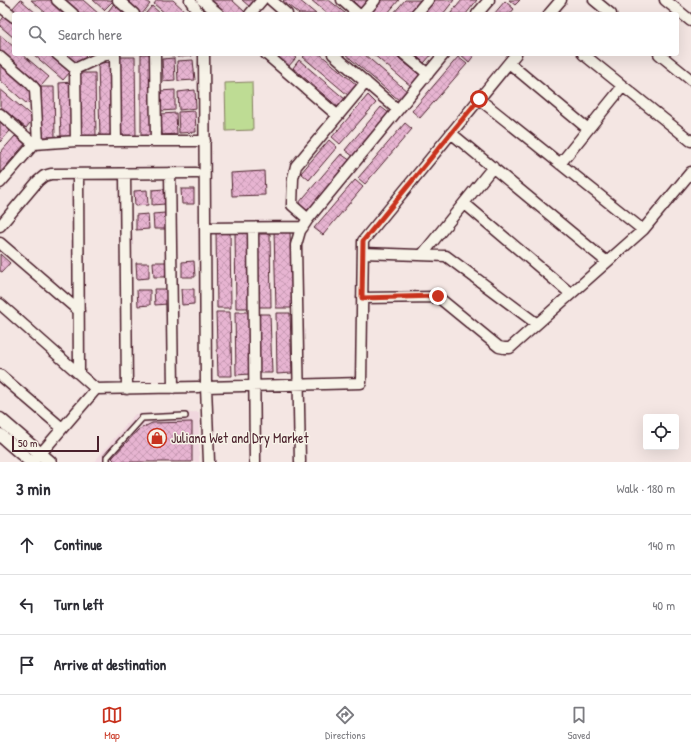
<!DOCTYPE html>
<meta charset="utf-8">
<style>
body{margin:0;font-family:"Patrick Hand",sans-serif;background:#f7f7f7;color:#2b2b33}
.controls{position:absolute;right:12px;bottom:12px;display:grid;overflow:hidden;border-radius:4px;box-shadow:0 4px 16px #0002}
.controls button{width:36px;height:36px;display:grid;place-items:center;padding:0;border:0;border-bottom:1px solid #e1e1e2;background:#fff;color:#2b2b33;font:20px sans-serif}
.scale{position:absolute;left:12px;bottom:10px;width:87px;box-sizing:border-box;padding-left:4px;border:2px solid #4a1f2b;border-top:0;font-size:11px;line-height:14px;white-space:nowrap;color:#4a1f2b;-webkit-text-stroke:3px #f7f3e8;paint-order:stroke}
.stop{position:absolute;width:12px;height:12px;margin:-9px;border:3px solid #c8321e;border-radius:50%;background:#fff}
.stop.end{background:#c8321e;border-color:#fff;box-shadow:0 1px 4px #0008}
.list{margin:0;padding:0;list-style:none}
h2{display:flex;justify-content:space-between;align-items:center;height:52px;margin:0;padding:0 16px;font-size:17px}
h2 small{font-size:13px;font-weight:400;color:#7c7c81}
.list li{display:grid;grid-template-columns:26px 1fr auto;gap:12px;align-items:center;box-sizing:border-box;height:60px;padding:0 16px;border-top:1px solid #e1e1e2}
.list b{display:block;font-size:15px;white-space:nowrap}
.list em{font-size:13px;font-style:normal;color:#7c7c81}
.icon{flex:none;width:22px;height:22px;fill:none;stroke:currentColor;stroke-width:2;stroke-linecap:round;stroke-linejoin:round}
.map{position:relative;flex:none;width:691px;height:462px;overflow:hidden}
.search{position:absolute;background:#fff;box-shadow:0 4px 16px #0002;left:12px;right:12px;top:12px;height:44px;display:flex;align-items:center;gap:10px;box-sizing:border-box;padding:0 14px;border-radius:4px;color:#7c7c81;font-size:15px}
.sheet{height:232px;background:#fff}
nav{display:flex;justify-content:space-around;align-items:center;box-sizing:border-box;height:56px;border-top:1px solid #e1e1e2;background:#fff;font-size:11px;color:#7c7c81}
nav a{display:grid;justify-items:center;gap:2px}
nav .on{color:#c8321e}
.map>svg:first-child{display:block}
.built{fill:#f0d7de}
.garden{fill:#bedc94;stroke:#847e60}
.building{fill:url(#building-cross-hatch);stroke:#4a1f2b}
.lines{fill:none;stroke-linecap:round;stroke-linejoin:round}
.service-casing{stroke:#4a1f2b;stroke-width:8}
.minor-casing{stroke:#4a1f2b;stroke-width:13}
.tertiary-casing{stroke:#4a1f2b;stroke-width:15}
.service{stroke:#f7f3e8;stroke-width:5}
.minor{stroke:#f7f3e8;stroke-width:10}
.tertiary{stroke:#f7f3e8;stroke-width:12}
.route{stroke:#c8321e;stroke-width:5}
.labels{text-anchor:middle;stroke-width:3;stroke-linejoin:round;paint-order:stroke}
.poi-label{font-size:14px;fill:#4a1f2b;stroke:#f7f3e8;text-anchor:start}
</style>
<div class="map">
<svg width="691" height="462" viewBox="0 0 691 462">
<defs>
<pattern id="building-cross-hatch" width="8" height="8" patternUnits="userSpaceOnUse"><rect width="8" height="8" fill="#e7b4d1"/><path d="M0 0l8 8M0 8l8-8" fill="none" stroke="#c89ab4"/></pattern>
</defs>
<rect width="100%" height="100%" fill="#f4e6e3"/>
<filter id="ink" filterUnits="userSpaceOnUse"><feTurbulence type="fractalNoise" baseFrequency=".025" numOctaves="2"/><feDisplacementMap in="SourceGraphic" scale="8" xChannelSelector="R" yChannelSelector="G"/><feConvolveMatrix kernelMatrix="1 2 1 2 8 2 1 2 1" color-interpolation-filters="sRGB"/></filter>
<g filter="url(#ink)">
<path class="built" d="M199,412V462H94L135,414Z"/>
<path class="garden" d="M252,82L253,130L226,131L225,83Z"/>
<path class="building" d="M20,0H21L37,14H18L12,9Z
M31,0H51L67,14H47Z
M62,0H83L99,14H78Z
M93,0H112L113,1L104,10Z
M128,0H145L150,4L142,14H139L126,2Z
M157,0H173L186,12L184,14H166L154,4Z
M209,0H232L245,12L243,14H224Z
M242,0H256L250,7Z
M284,0H299L316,14H299L283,1Z
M311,0H329L346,14H328Z
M352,0H371L362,10Z
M381,0H399L387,14H369Z
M405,0H423L411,14H393Z
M435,0H454L443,14H423Z
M462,0H477L466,14H450Z
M509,0H520L515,5Z
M505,1L514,9L510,14H494Z
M115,2L129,14H109L107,13Z
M152,6L161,14H145Z
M6,14L14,21V38L0,26V22Z
M0,35L14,47V54H22L49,77L41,86L0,51Z
M33,54H52L71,71L63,80Z
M64,54H84L87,57L79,67Z
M141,54H154L155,136H141Z
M177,54H192V56L177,57Z
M271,54H291L296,58L287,68Z
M306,54H320L358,86L349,96L303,57Z
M345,54H364L408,92L400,101Z
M373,54H394L421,76L412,87Z
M416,54H432L424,63L415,55Z
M460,54H475L469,62Z
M120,57H135L136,137H121Z
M458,57L467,64L420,118L412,111Z
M174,58L175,80L163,81L162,59Z
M193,60L195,80L178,81L177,61Z
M299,60L346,100L339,108L293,68Z
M0,62L36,94L27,104L0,80Z
M113,62L115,136L100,137L98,63Z
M80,73H95L96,137H81Z
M73,82L75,137H61L59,83Z
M41,87H54L55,137H42Z
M0,89L34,118L26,128L0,106Z
M175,90V110L161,111L160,91Z
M195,90L196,108L179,110L178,92Z
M368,95L376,103L340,144L332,137Z
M381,107L390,114L354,157L345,150Z
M195,111L196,132L179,133L178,112Z
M176,113L177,134L162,135L161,114Z
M0,122L10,131L0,142Z
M405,123L412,129L365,184L358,178Z
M15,136L25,144L0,173V153Z
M329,140L337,147L309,180L301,173Z
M341,154L351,161L308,213L298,204Z
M264,171L265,195L232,196L231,173Z
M355,180L363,187L323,235L314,228Z
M164,189L165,204L152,205V190Z
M181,189H194V204H182Z
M147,190L148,205L135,206L134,191Z
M165,213L166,229H154L153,214Z
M148,214L149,229L136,230V215Z
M216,230H230L231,308H217Z
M248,231L249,308H236L235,232Z
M274,231H290L292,308H276Z
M257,234H270L271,307H258Z
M0,254L10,263L2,272L0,271Z
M194,261L195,277H182V262Z
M153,262H166V277H154Z
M136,263H149V278L137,279Z
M154,289H167V304L155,305Z
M181,289H194V304L182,305Z
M137,290H150V305L138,306Z
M216,312H230L232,376H218Z
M235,312H249L250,374L236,375Z
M276,313H290L292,373L277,374Z
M258,314H270L272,373H259Z
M192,422V462H116L112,458L138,430L152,423Z"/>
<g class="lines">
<g class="service-casing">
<path id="service" d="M107,462V457L142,418L185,416"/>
</g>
<g class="minor-casing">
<path id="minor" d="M57,0L73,14
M118,0L134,14
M190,0L199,14
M202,0L219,14
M271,0L287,14
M342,0L358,14
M594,0L611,14
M665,0L691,21
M1,7L14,17
M250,14L262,0
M363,14L375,0
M416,14L428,0
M477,14L489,0
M549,14L561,0
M57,54L75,69L76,141
M115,54L116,141
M155,54L156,141
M204,54L206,387L209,462
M266,54L338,116
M333,54L398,110
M404,54L428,74
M583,54L691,141
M659,54L691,80
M0,57L30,83L35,89L38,143
M509,63L588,129
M75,69L107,54
M479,99L643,230
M0,114L34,144
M451,133L607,262
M560,164L623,86
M170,173L173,388
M78,174L79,374
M125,174L127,389
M0,183L34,144L76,141H205
M464,203L571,294
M308,219L292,205L293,178L296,166L366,82
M0,226L38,181L44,176L51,174L196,173
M205,228L303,227
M253,228L255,462
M0,243L79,311
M363,253L446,256L537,324
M422,255L493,167
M362,298L438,297L499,347L504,348H510L643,230L691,172
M0,304L96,389
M0,375L62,428
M206,387L361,383L363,241L516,54
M36,459L96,389L198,387
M300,462L296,245L300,231L308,219L444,54"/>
</g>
<g class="tertiary-casing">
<path id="tertiary" d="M0,419L50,462
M0,435L31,462"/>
</g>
<use href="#service" class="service"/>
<use href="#minor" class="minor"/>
<use href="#tertiary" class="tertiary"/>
</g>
</g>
<g class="lines" filter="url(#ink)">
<path class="route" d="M438,296L362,298L363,241L479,99"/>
</g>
<defs>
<g id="shop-ring" transform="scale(1)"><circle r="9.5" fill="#f7f3e8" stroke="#c8321e" stroke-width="1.5"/><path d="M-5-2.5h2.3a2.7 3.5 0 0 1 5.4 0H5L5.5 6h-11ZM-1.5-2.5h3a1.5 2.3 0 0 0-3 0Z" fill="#c8321e"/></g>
</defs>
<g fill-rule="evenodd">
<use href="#shop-ring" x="157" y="438"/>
</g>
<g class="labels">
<g class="poi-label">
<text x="171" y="443">Juliana Wet and Dry Market</text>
</g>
</g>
</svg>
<div class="controls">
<button><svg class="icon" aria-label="locate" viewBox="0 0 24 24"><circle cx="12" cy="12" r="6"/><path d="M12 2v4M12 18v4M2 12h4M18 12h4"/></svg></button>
</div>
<div class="scale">50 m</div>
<div class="stop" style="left:479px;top:99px"></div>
<div class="stop end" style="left:438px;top:296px"></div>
<div class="search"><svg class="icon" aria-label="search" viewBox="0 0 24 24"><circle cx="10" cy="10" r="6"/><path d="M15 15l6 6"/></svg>Search here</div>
</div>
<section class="sheet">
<h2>3 min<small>Walk · 180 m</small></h2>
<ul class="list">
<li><svg class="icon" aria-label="ahead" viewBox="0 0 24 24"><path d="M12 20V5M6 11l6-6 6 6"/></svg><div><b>Continue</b></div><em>140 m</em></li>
<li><svg class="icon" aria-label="left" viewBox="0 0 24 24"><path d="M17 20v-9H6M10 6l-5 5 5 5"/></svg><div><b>Turn left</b></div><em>40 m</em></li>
<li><svg class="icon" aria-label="arrive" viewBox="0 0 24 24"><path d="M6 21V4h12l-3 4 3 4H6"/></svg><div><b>Arrive at destination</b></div></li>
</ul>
</section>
<nav>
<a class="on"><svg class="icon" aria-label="map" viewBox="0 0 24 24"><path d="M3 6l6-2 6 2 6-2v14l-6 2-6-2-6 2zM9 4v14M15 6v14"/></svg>Map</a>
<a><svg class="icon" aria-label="directions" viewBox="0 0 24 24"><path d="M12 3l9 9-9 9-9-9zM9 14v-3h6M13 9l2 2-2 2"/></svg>Directions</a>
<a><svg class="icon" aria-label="saved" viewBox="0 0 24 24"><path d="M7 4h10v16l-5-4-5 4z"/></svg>Saved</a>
</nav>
